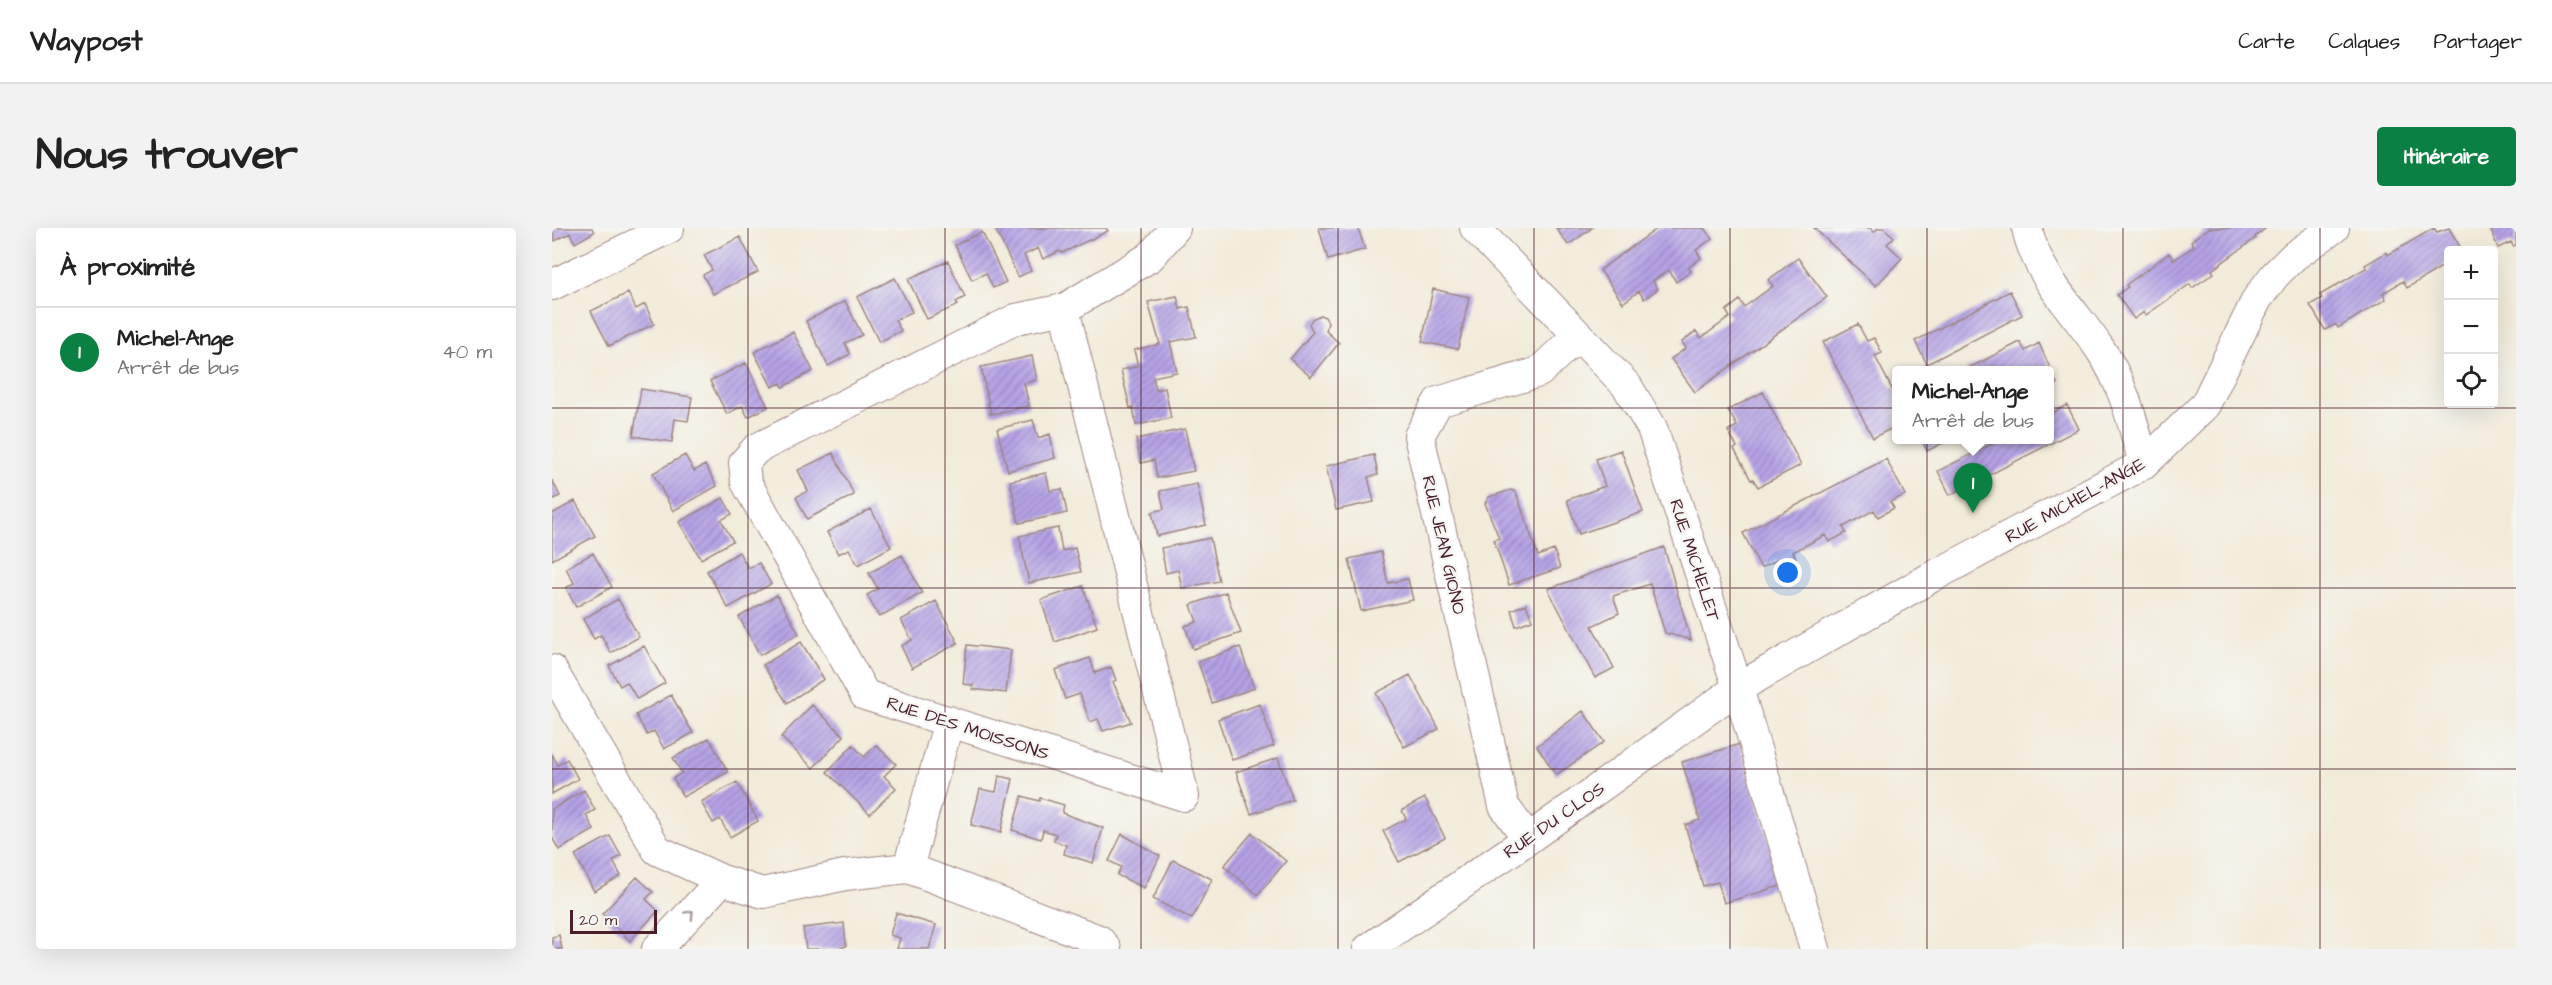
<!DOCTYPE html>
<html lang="fr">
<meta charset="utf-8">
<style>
body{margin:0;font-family:"Architects Daughter",sans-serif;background:#f2f2f2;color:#222}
.controls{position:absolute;right:18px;top:18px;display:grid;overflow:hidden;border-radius:6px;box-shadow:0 6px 24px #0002}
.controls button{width:54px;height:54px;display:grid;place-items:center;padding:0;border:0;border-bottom:2px solid #e0e0e0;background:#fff;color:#222;font:30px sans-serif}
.scale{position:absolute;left:18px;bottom:15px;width:87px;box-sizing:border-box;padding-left:6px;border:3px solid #4a1f2b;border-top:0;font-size:16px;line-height:21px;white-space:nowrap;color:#4a1f2b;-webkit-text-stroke:4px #f6f6f2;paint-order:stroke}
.you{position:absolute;left:1236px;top:345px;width:21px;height:21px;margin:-15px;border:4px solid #fff;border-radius:50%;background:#1a73e8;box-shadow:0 0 0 9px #1a73e833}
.badge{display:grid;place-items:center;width:39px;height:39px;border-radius:50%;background:#0b8043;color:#fff;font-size:20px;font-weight:700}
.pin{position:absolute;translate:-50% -50px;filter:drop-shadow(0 2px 3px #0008)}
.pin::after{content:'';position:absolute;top:32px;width:21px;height:18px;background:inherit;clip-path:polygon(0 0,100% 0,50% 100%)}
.popup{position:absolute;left:1340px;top:138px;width:162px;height:78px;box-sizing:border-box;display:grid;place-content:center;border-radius:6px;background:#fff;filter:drop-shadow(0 2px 4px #0005);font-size:20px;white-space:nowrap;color:#767676}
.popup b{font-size:22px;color:#222}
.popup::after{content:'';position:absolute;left:50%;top:100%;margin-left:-12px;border:12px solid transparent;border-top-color:#fff}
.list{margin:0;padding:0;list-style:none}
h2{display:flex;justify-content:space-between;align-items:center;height:78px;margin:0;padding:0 24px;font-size:26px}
h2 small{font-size:20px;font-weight:400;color:#767676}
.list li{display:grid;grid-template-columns:39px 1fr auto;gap:18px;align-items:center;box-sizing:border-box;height:90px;padding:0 24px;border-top:2px solid #e0e0e0}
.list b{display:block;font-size:22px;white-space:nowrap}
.list p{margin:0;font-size:20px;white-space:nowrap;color:#767676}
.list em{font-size:20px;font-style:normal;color:#767676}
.icon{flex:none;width:33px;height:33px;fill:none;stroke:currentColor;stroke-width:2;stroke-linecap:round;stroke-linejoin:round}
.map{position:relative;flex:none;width:1964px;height:721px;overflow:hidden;border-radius:6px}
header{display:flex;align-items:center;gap:36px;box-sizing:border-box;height:84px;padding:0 30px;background:#fff;border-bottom:2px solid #e0e0e0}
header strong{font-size:28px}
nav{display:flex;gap:33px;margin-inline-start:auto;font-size:21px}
.intro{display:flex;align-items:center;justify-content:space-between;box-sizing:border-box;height:144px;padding:0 36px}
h1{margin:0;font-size:42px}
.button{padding:15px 27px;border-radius:6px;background:#0b8043;color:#fff;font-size:21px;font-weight:700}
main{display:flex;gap:36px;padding:0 36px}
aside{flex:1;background:#fff;border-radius:6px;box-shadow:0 6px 24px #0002}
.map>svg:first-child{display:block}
.building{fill:url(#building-hatch)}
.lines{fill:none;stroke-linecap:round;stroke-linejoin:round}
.street-casing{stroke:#9e8582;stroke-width:32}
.street{stroke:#fff;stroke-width:30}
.oneway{stroke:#ae9aa0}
.grid{fill:none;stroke:#4a1f2b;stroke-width:1.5;stroke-opacity:0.55}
.labels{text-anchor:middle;stroke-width:5;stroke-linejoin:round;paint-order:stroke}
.street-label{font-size:18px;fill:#4a1f2b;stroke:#f6f6f2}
</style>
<header>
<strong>Waypost</strong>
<nav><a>Carte</a><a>Calques</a><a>Partager</a></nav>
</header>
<div class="intro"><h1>Nous trouver</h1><a class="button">Itinéraire</a></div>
<main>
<aside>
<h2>À proximité<small></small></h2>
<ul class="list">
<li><span class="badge">1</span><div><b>Michel-Ange</b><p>Arrêt de bus</p></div><em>40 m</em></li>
</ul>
</aside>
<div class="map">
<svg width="1964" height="721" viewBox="0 0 1964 721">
<defs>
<pattern id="building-hatch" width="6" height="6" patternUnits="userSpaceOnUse" patternTransform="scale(1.5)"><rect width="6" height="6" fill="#b5a3e6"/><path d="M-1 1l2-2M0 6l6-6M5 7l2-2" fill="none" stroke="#9584bb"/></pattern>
</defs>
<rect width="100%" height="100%" fill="#f6f6f2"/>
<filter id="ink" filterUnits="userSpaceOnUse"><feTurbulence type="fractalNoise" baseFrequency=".0167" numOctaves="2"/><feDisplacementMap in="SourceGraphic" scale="12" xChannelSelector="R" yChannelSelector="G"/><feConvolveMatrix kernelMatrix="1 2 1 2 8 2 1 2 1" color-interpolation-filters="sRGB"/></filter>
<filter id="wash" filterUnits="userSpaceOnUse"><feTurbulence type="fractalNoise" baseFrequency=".008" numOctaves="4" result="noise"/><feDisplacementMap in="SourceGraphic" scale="24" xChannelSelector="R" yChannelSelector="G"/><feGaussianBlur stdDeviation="1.35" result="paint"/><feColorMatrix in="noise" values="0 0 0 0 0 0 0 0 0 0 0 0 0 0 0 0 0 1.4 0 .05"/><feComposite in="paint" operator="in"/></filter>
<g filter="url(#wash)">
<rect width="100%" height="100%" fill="#f2ebd9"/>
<g id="blocks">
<path class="building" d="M0,0H40L42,4L23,15L18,5L3,13Z
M443,0H554L556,3L510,25L508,23L491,31L486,20L472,27L479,43L466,49Z
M767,0H806L813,21L776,32Z
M1004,0H1040L1016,17Z
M1106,0H1152L1160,11L1144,22L1149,30L1137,39L1139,43L1124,54L1117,42L1101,53L1106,61L1092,71L1087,63L1071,75L1048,42Z
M1262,0H1318L1322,4L1326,0H1332L1342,9L1335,16L1350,30L1324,58Z
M1657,0H1714L1703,9L1704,10L1660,42L1662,45L1640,60L1638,56L1594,87L1592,84L1582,91L1565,67L1576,59L1574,57L1617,25L1622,32L1642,18L1639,13Z
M1882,0L1885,4L1897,0L1910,22H1896V35L1855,60L1851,53L1831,65L1834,71L1786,100L1784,96L1773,102L1758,77L1770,70L1768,67L1814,40L1813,37L1835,24L1836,27Z
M1938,0H1964V17L1961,18L1959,14L1946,20Z
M430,4L454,54L441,60L434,45L420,52L403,17Z
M188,9L206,44L161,66L151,47L160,42L152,27Z
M1246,30L1275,69L1143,164L1119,131L1134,120L1130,114L1144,103L1149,110L1178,89L1174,83L1188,72L1192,79L1221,58L1216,52Z
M396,33L413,69L404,74L406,77L375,91L356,51Z
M343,50L360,84L343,92L349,103L327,114L305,69Z
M881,61L917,69L906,121L870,114Z
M1458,63L1470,87L1375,136L1363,113Z
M76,65L84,81L93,76L102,96L57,118L39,83Z
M625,68L628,81L637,79L644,109L618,114L625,144L601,149L604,162L613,160L619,190L584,197L581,179L578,180L569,142L586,138L582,122L608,116L596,74Z
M293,73L310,107L293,115L298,126L276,138L254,93Z
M768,87L773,89L776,94L774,103L787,115L759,149L738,131L761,104L757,96L760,91Z
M1306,96L1315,113L1322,110L1330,125L1323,128L1340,161L1344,159V198L1321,210L1271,114Z
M241,104L261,143L231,159L229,155L220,159L202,124Z
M1468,114L1473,123L1487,115L1505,156L1498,160V142H1413Z
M480,128L485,152L472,155L477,178L439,186L429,139Z
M194,135L216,179L196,189L190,178L175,186L158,153Z
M89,161L140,169L136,193L123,191L120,214L81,208Z
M1211,164L1249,237L1206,259L1201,251L1199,252L1182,221L1185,219L1176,203L1185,198L1176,182Z
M1515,177L1527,201L1398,267L1386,243L1448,212H1498V186Z
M481,192L486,210L498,206L503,230L456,243L445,201Z
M633,201L642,243L605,250L602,232L589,235L584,211Z
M1370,212H1397L1375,223Z
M1069,222L1091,284L1027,306L1015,272L1053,258L1044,231Z
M281,225L302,267L255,291L244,269L256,263L246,242Z
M133,227L142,243L153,237L165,258L121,283L101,245Z
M822,227L826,247L816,249L822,274L784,282L774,238Z
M1334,231L1353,267L1338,274L1342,280L1326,289L1322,282L1291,299L1294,305L1277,314L1273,307L1241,324L1244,330L1228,338L1225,332L1209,340L1191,305Z
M494,245L498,263L510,261L515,285L467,295L458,253Z
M0,252L8,268L0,272Z
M645,256L654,297L605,308L600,284L612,281L608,263Z
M959,262L964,264L986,328L1002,322L1008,340L957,357L942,312L947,310L933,275L937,269Z
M171,270L180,286L169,292L181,313L149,331L127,294Z
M23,273L43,308L0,332V286Z
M319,281L339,319L306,337L297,321L286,326L275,304Z
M506,300L510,323L523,320L529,344L477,355L467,308Z
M658,310L667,353L630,360L626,342L614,345L609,320Z
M1112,319L1139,412L1113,405L1098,356L1061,368L1067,385L1040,398L1062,440L1043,450L996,361Z
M187,324L196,340L207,335L219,356L176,380L155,343Z
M829,324L836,355L856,351L861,372L809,383L797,331Z
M41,325L60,359L24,379L14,360L22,355L14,340Z
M350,327L370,365L327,389L315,367L326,361L317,345Z
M531,358L545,399L503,414L489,372Z
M674,364L689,405L641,421L633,398L645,394L639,377Z
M225,367L247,406L208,427L187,389Z
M66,371L87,409L59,425L49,407L42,411L31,391Z
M384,373L406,415L360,440L349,418L360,412L349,392Z
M974,376L980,392L964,398L959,382Z
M249,414L272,451L235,475L211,437Z
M415,417L459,422L454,465L420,461L421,457L411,456Z
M92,418L113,455L85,471L75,454L68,458L57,438Z
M688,419L702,460L660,475L646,434Z
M538,430L543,445L559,439L564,452L561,454L579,494L551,503L546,491L538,494L528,466L513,471L503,442Z
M858,447L887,501L852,519L824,465Z
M119,467L141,505L112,521L102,503L95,507L84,487Z
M708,476L722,518L680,532L666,491Z
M260,477L292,508L261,540L229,509Z
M1031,483L1052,514L1004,547L985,518Z
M157,510L176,544L131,569L121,550L130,545L121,530Z
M1188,516L1231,657L1172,675L1166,654L1151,658L1133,597L1148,592L1130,534Z
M301,517L312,529L324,517L344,536L332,548L344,560L318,586L275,544Z
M0,526L6,537L15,531L26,551L0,566Z
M726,530L741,572L699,586L684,544Z
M447,548L461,551L449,604L419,597L428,561L444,564Z
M185,554L206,593L178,609L168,591L161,595L149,574Z
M32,562L43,582L34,587L42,602L7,622L0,609V581Z
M470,568L487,573L488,570L512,577L510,585L551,600L541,635L512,626L514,617L502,613L504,606L491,602L489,611L460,602Z
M873,570L893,610L847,634L831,603L854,591L850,582Z
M700,605L734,633L706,667L672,638Z
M570,606L608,628L592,660L565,647L569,639L557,633Z
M58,608L69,628L61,633L69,648L42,663L23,627Z
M621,632L660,651L640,691L601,671Z
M85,649L101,664L94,671L106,683L78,713L50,686Z
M344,685L384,697L377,721H345L348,710L338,707Z
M292,695L294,718L287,721H254L251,700Z
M7,707L10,721H0V709Z"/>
</g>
</g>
<g filter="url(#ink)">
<use href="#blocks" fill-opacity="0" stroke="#9e8582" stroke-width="1.5"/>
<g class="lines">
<g class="street-casing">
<path id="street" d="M923,0L1075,158L1100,200L1186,460L1263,721
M1475,0C1485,48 1522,82 1548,121C1572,156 1581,196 1592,236
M0,57L117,0
M512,81L632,568L313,467L194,254L192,235L204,221L464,91L512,81L598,29L623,0
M0,442L105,622L170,652L211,665L293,647L356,640L547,712L554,721
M976,611L952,578L867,208L886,174L987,144L1026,107
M356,640L397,493
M105,721L170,652
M816,721L976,611L1186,460L1378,350L1592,236L1653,177L1705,71L1722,48L1742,28L1782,0"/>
</g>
<use href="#street" class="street"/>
</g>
<defs><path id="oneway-chevron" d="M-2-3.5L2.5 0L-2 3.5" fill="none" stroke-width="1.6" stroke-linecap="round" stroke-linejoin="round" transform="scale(1.5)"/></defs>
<use class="oneway" href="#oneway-chevron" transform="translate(138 686) rotate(-47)"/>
</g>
<path class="grid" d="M196,0V721M393,0V721M589,0V721M786,0V721M982,0V721M1178,0V721M1375,0V721M1571,0V721M1768,0V721M0,180H1964M0,360H1964M0,541H1964"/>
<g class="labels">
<g class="street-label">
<text transform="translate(1523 272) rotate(-29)" y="6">RUE MICHEL-ANGE</text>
<text transform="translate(892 317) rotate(77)" y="6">RUE JEAN GIONO</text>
<text transform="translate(1143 332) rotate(72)" y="6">RUE MICHELET</text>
<text transform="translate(416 500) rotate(18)" y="6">RUE DES MOISSONS</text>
<text transform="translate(1002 592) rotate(-35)" y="6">RUE DU CLOS</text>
</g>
</g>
</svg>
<div class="controls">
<button>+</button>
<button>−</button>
<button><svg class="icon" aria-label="locate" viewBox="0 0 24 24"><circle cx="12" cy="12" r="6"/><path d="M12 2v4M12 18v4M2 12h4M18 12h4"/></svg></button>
</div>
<div class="scale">20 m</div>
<div class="you"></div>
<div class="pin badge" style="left:1421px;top:285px">1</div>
<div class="popup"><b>Michel-Ange</b>Arrêt de bus</div>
</div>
</main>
